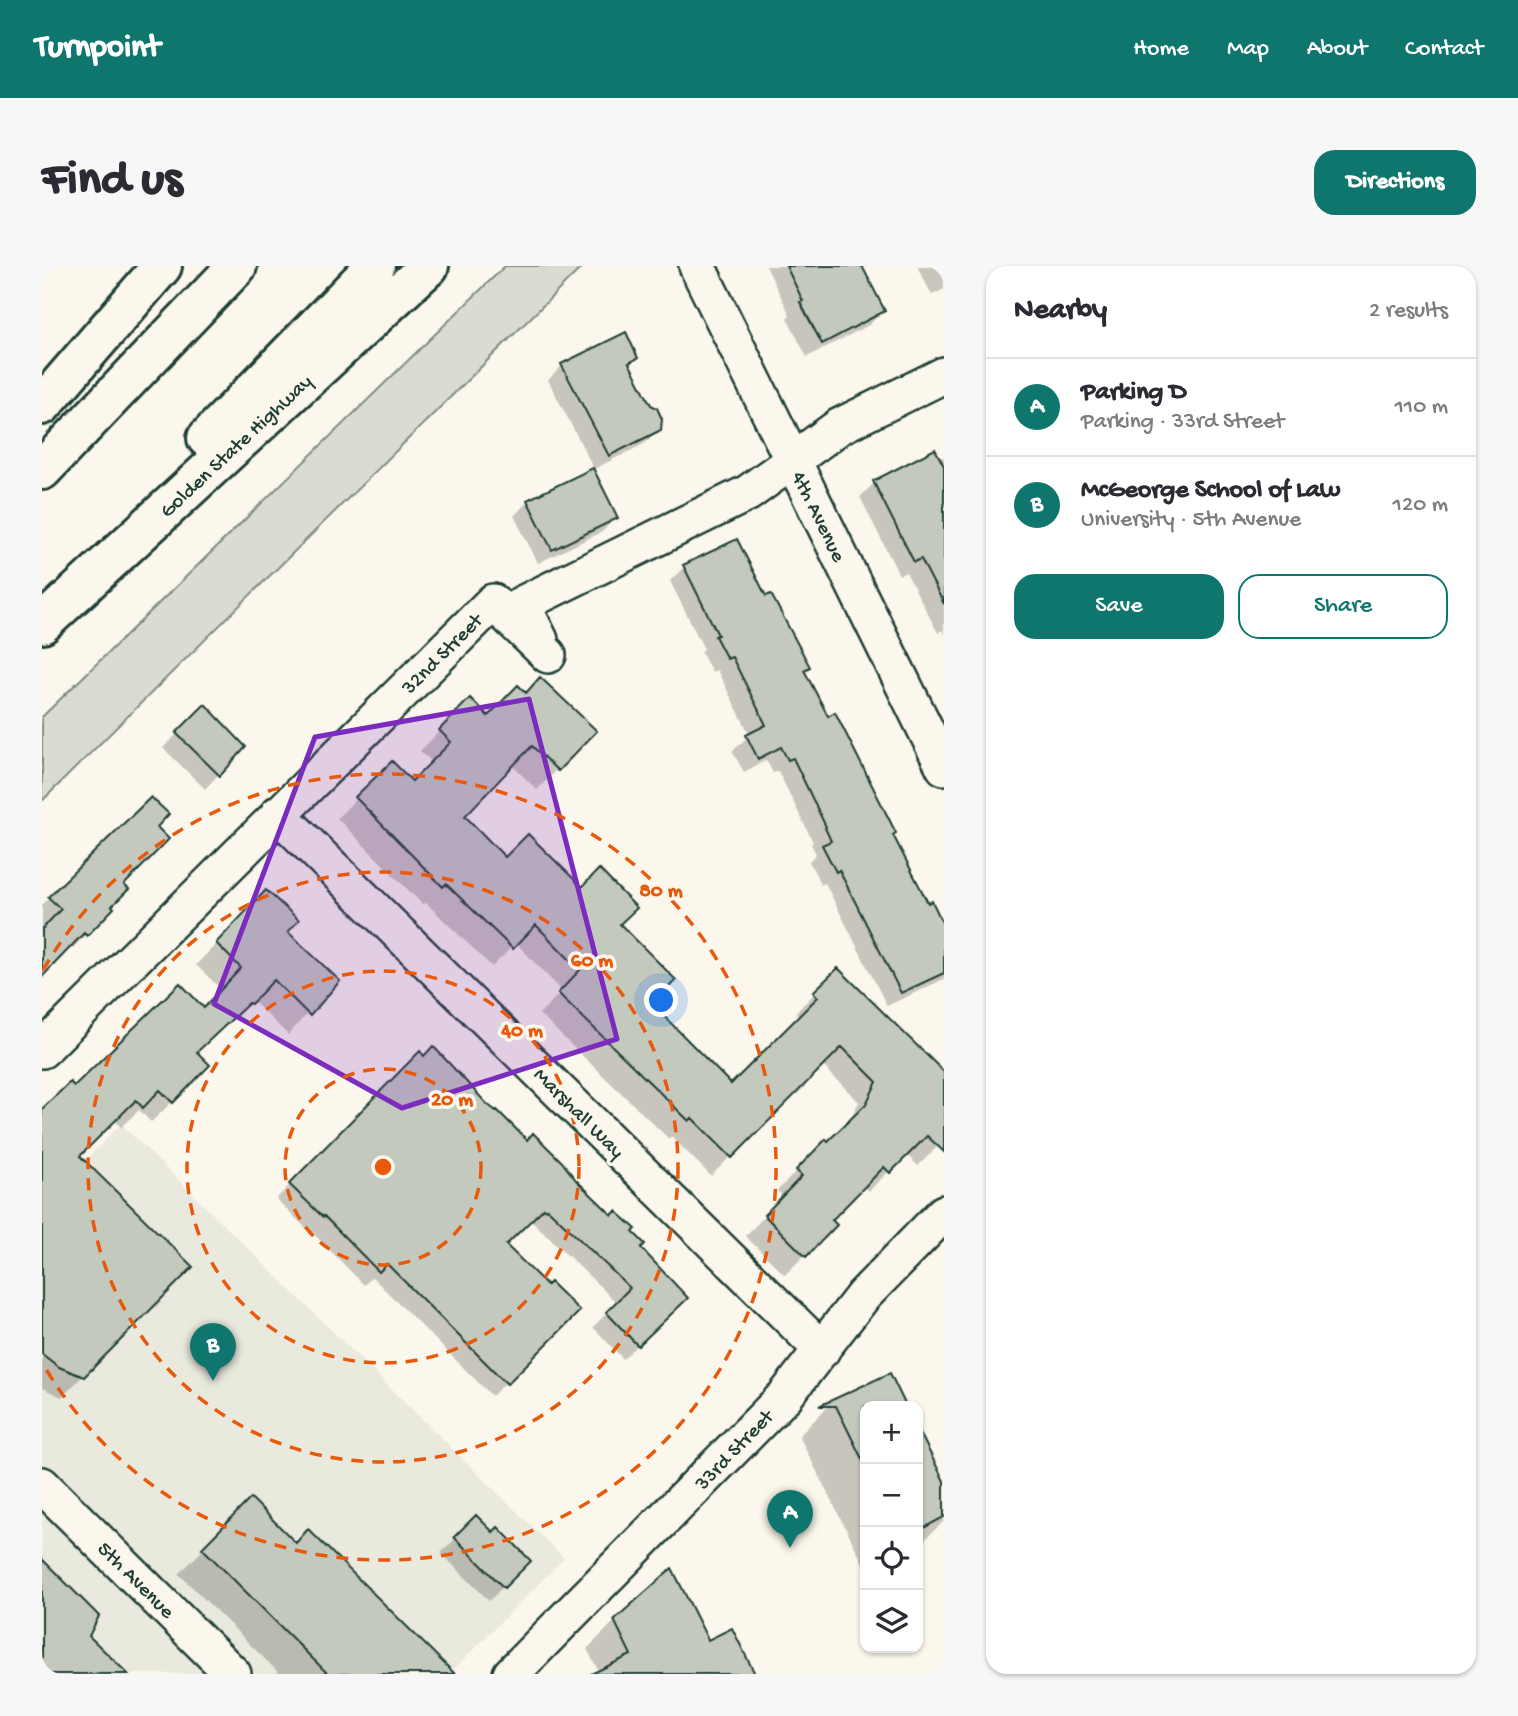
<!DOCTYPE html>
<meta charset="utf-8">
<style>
body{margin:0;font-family:"Gochi Hand",sans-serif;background:#f7f7f7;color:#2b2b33}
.controls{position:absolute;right:21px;bottom:21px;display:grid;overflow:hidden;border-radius:14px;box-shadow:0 2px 5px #0004}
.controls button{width:63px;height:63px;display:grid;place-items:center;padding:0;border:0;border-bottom:2px solid #e1e1e2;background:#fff;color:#2b2b33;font:35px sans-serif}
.you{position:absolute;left:620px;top:735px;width:24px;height:24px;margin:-18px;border:5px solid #fff;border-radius:50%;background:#1a73e8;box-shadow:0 0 0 10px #1a73e833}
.badge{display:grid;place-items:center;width:46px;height:46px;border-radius:50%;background:#0f766e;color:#fff;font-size:23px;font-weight:700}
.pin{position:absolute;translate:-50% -58px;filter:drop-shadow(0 2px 4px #0008)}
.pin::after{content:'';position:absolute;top:37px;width:24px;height:21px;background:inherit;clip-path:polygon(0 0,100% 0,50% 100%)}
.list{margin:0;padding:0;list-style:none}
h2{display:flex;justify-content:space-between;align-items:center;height:91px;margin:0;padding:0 28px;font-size:30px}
h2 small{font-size:23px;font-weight:400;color:#7c7c81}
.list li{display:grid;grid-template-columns:46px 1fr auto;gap:21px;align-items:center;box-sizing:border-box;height:98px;padding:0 28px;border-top:2px solid #e1e1e2}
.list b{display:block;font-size:26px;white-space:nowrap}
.list p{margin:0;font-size:23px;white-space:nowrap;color:#7c7c81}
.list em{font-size:23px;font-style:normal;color:#7c7c81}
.actions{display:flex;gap:14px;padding:21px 28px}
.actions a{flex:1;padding:16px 0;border:2px solid #0f766e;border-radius:21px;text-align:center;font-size:24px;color:#0f766e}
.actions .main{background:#0f766e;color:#fff}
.icon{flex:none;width:38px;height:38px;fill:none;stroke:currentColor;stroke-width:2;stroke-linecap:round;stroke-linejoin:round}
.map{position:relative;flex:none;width:902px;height:1408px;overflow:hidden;border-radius:21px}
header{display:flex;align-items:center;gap:42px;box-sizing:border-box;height:98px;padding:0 35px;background:#0f766e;color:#fff}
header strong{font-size:33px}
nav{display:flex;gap:38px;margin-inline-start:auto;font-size:24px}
.intro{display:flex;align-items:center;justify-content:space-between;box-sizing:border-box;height:168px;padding:0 42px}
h1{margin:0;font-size:49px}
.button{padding:18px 32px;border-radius:21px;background:#0f766e;color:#fff;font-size:24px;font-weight:700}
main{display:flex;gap:42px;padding:0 42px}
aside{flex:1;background:#fff;border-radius:21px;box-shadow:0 2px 5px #0004}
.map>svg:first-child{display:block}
.built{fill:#eae9de}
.green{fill:#dbdcd1;stroke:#7d8c82;stroke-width:2}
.shadow{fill:#0003}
.building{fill:#c4c9be;stroke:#1f3d34;stroke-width:2}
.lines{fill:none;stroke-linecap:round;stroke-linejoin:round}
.minor-casing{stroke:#1f3d34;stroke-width:40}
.highway-casing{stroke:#1f3d34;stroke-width:44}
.minor{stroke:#fbf7ec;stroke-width:35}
.highway{stroke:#fbf7ec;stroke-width:38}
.marked{fill:#7b2cbf;fill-opacity:0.2;stroke:#7b2cbf;stroke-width:5;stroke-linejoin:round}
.ring{fill:none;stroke:#e8590c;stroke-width:3.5;stroke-dasharray:12 9}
.labels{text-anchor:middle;stroke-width:7;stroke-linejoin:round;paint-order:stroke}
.street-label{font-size:21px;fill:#1f3d34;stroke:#fbf7ec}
.centre{fill:#e8590c;stroke:#fbf7ec;stroke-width:3.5}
.ring-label{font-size:21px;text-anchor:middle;font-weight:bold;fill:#e8590c;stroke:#fbf7ec;stroke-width:7;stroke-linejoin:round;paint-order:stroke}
</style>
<header>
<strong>Turnpoint</strong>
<nav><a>Home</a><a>Map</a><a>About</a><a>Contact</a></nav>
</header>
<div class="intro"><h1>Find us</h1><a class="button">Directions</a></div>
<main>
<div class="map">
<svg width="902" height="1408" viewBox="0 0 902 1408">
<rect width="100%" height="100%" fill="#fbf7ec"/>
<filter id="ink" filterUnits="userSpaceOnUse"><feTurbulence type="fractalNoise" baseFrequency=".0143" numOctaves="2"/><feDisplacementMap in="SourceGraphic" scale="14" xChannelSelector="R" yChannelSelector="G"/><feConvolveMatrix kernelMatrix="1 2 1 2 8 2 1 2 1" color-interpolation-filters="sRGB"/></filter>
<g filter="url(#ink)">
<path class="built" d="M79,858L522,1292L407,1408H0V939Z"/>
<path class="green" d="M463,0H541L0,535V451Z"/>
<path class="shadow" d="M724,0H818L841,45L827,59L765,91L745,52L748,49Z
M875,0H902V23L890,29Z
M594,92L586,100L617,163L602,178L550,204L574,251L560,266L496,297L472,250L486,235L552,203L506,114L520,100Z
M902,191V369L900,364L896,367L864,306L857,309L818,231L832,217Z
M694,275L885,640L902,664V713L845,740L783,617L779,619L767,595L774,588L769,578L771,576L736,505L731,507L724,494L702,506L690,485L708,469L675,404L670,406L659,386L662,383L628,315L642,301Z
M484,429L552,465L495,524L470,499L420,550L463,594L575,659L607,738L689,820L758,751L753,747L796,704L902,808V874L876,900L864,888L827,925L821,920L788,954L792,959L743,1009L703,970L742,931L735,925L784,875L786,878L805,859L817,836L780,799L669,910L629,870L627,873L497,748L520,725L474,677L450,701L383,636L381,639L295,552L350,497L370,518L391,497L378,485L428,434L446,452Z
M163,440L202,481L163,523L121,482Z
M109,533L113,561L68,640L70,642L30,683L27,680L2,706L4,708L0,712V639Z
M204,647L243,666L295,715L246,769L210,734L153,787L130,836L109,856L97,844L79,861L72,854L36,890L148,1001L20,1131L0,1122V846L32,822L161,744L180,724L154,699Z
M378,788L444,839L589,966L629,1047L581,1093L551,1061L575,1037L490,955L489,957L486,955L462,979L505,1022L535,1045L450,1130L330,1011L322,1019L267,963L266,964L234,933Z
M847,1109L862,1140H823V1301L757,1170L791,1135Z
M876,1167L902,1219V1255L876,1280Z
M209,1235L254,1279L396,1408H238L137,1308Z
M434,1252L487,1295L447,1335L399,1287Z
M573,1355L665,1377L711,1408H554L557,1406L545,1383Z"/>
<path class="building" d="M744,0H820L843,45L780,78L758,36L761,35Z
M584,66L596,92L587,97L609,139L615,142L620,153L619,164L567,190L519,98Z
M893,183L902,200V338L879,293L872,296L831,215Z
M551,202L576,252L510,284L485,234Z
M695,273L724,330L729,328L768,401L762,404L786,450L793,446L854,567L851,569L886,637L890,635L902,660V707L859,727L797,604L794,606L780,579L789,575L783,562L784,561L751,492L746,494L739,481L716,493L704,469L724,459L690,391L685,393L673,370L676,369L641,299Z
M498,411L555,465L516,505L490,480L423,550L463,591L486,568L540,621L557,603L595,642L578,658L634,714L610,738L689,818L776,731L771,726L796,702L902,806V886L885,870L848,907L842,901L790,954L795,959L764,991L722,949L760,910L754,904L784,873L786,875L824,838L835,816L800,781L690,892L650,852L647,855L516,727L538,704L494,659L471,683L404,618L401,621L313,531L350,495L370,515L409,476L397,464L428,432L446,450L476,419L484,427Z
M163,438L204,481L178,510L134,467Z
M109,531L127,548L115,561L127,573L82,619L87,623L70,640L72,642L45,670L42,667L0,711V663L19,643L6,631Z
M224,624L257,654L246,666L298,715L268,750L232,714L209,738L207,737L155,786L168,799L131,837L118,824L101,842L94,834L38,890L151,1001L42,1111L17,1101L0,1088V843L28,816L32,820L138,717L162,742L199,702L174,677Z
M391,780L445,838L454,845L455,844L485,874L491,867L520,896L534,914L570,949L574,945L594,963L591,966L603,978L599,982L646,1032L596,1080L564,1046L588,1022L506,943L504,944L502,942L464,979L505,1019L508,1016L538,1045L465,1118L345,998L337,1006L282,950L281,951L247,918L378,785L382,790Z
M848,1107L864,1140H823V1199L794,1140H777Z
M876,1163L902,1215V1251L876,1265Z
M209,1232L254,1277L266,1263L413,1408H286L160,1282Z
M434,1249L451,1266L456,1261L489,1295L462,1322L412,1271Z
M0,1293L57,1350L47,1370L86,1408H0Z
M630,1302L666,1374L690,1362L713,1408H549L589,1389L572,1354Z"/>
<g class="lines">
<g class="minor-casing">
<path id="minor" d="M655,0L902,501
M498,374L480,338L706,227L798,160L902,109
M236,548L780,1084
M0,784L451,336L506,389
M0,1219L191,1408
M469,1408L744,1129L821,1030L902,947"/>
</g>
<g class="highway-casing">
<path id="highway" d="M0,139L120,0
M165,172L333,0
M0,204L195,0
M0,358L387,0"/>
</g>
<use href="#minor" class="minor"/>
<use href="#highway" class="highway"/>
</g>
</g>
<path class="marked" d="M487,433L575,773L360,842L172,738L273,471Z"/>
<g class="ring">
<circle cx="341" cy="901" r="98"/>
<circle cx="341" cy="901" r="196"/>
<circle cx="341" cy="901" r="295"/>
<path d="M1 704A393 393 0 1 1 1 1098"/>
</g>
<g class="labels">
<g class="street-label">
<text transform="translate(193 179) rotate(-43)" y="7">Golden State Highway</text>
<text transform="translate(778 250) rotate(64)" y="7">4th Avenue</text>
<text transform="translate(399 387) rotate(-45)" y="7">32nd Street</text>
<text transform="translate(538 846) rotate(45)" y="7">Marshall Way</text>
<text transform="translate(691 1183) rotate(-46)" y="7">33rd Street</text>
<text transform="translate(95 1313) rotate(45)" y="7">5th Avenue</text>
</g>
</g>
<circle cx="341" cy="901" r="10" class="centre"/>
<g class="ring-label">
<text x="619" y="630">80 m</text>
<text x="550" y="700">60 m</text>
<text x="480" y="770">40 m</text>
<text x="410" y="839">20 m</text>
</g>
</svg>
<div class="controls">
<button>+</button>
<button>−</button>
<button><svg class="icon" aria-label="locate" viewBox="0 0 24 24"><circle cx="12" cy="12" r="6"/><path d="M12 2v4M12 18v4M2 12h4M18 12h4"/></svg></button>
<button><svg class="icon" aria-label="layers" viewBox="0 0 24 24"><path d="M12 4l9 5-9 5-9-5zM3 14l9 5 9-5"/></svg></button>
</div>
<div class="you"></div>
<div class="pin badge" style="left:748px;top:1282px">A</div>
<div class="pin badge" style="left:171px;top:1115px">B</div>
</div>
<aside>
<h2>Nearby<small>2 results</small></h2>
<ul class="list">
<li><span class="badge">A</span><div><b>Parking D</b><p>Parking · 33rd Street</p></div><em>110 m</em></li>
<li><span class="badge">B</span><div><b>McGeorge School of Law</b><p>University · 5th Avenue</p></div><em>120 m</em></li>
</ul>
<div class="actions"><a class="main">Save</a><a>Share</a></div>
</aside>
</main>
